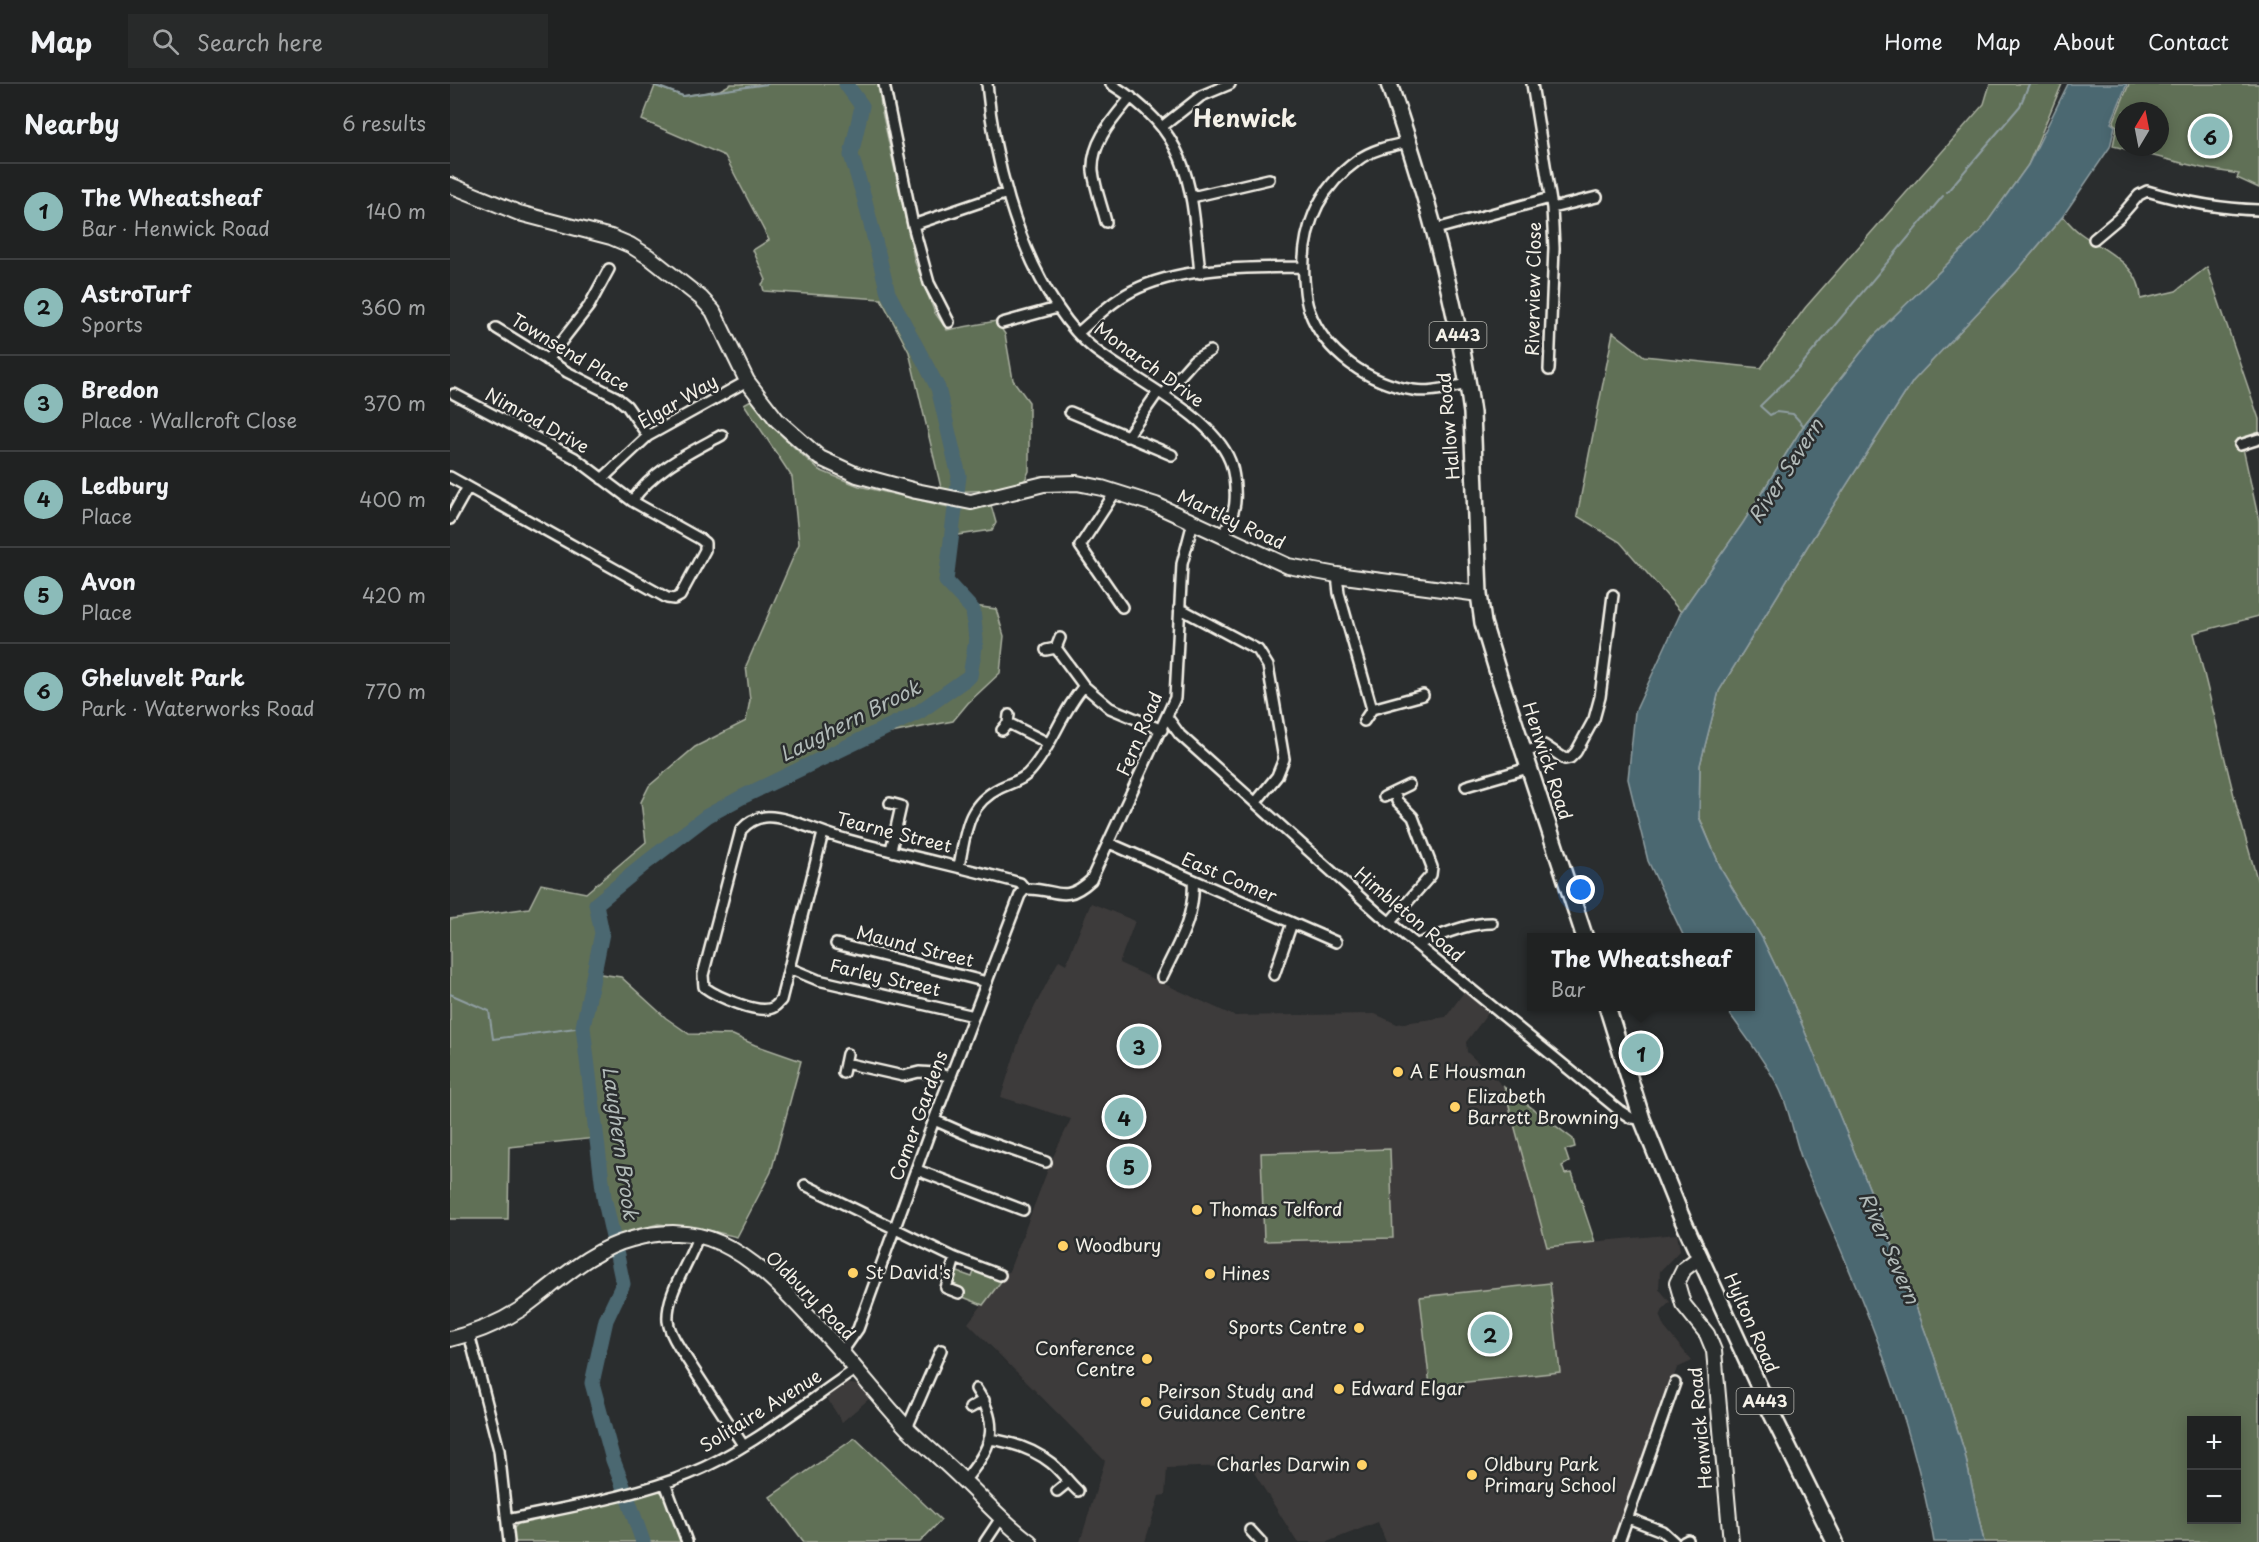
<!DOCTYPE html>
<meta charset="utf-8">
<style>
body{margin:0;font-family:"Playpen Sans",sans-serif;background:#282a2a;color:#f1f3f6}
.controls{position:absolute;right:18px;bottom:18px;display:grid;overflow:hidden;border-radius:0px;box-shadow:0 3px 15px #0003}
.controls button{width:54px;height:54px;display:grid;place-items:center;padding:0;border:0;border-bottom:2px solid #3d3f40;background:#202222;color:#f1f3f6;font:30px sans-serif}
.compass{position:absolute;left:1665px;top:18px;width:54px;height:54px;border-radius:50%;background:#202222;box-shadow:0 3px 15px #0003;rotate:10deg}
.you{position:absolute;left:1131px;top:806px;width:21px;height:21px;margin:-15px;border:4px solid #fff;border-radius:50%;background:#1a73e8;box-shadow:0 0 0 9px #1a73e833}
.badge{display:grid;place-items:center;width:39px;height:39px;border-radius:50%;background:#8bbbb9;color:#111;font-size:20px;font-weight:700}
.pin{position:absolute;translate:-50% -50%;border:3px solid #fff;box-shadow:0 2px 6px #0006}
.popup{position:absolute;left:1077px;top:849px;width:228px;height:78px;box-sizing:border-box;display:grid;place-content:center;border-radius:0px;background:#202222;filter:drop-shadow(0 2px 4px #0005);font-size:20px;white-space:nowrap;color:#a2a4a5}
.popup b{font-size:22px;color:#f1f3f6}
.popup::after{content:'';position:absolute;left:50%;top:100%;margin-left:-12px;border:12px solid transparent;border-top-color:#202222}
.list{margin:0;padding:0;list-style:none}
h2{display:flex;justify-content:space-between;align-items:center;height:78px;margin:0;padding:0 24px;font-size:26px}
h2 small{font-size:20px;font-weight:400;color:#a2a4a5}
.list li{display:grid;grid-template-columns:39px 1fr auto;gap:18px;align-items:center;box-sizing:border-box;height:96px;padding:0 24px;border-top:2px solid #3d3f40}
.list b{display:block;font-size:22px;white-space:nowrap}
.list p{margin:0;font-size:20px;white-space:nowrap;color:#a2a4a5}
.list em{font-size:20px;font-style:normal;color:#a2a4a5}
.icon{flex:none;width:33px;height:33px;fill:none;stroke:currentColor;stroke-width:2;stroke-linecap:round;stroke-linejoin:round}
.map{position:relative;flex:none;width:1809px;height:1458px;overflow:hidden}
header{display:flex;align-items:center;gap:36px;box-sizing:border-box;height:84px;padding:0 30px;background:#202222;border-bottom:2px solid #3d3f40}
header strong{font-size:28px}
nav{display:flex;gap:33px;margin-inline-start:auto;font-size:21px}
.search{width:420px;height:54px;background:#282a2a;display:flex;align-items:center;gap:15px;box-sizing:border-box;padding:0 21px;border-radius:0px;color:#a2a4a5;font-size:22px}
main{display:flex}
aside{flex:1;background:#202222}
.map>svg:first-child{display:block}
.built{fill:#3e3b3b}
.green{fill:#606f57;stroke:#aab0a0;stroke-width:1.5;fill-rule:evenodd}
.water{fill:#4c6771;stroke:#8f9ea1;stroke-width:1.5}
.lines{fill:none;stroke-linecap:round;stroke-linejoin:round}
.stream{stroke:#8f9ea1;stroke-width:2}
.river{stroke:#4c6771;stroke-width:15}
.street-casing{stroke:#f4f1e8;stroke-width:14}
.secondary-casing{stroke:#f4f1e8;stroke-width:18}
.primary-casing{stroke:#f4f1e8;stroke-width:20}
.street{stroke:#2a2d2e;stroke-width:9}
.secondary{stroke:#2a2d2e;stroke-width:14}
.primary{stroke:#2a2d2e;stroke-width:15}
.poi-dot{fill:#ffd166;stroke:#2a2d2e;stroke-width:2}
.labels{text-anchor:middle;stroke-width:5;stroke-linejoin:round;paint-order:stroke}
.shield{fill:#2a2d2e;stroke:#b7b6b0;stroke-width:1.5}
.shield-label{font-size:16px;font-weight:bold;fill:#f4f1e8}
.street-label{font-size:18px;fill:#f4f1e8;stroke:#2a2d2e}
.poi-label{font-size:18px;fill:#f4f1e8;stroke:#2a2d2e;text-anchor:start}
.water-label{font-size:20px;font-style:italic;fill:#b1bab8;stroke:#2a2d2e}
.district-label{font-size:24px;font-weight:bold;fill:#f4f1e8;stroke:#2a2d2e}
</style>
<header>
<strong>Map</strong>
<div class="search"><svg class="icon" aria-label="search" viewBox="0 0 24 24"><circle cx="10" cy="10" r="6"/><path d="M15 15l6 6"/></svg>Search here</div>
<nav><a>Home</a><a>Map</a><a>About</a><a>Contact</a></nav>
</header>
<main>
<aside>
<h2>Nearby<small>6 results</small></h2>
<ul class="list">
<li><span class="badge">1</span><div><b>The Wheatsheaf</b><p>Bar · Henwick Road</p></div><em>140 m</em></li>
<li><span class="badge">2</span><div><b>AstroTurf</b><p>Sports</p></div><em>360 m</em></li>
<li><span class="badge">3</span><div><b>Bredon</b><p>Place · Wallcroft Close</p></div><em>370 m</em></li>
<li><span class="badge">4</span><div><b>Ledbury</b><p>Place</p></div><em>400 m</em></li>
<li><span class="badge">5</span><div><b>Avon</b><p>Place</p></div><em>420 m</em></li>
<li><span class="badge">6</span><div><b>Gheluvelt Park</b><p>Park · Waterworks Road</p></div><em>770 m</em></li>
</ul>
</aside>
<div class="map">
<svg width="1809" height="1458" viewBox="0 0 1809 1458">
<rect width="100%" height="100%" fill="#2a2d2e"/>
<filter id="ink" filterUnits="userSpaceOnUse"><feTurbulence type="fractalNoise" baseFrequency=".0167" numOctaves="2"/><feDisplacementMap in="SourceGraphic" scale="12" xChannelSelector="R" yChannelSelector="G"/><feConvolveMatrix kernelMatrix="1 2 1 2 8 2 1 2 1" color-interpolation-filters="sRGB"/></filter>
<g filter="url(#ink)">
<path class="built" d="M641,819L685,837L669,879L784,932L925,930L947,940L996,933L1014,908L1039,928L1016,958L1017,968L1054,1003L1097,1162L1227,1150L1230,1166L1210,1187L1209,1205L1220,1218L1213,1225L1210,1233L1214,1243L1242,1277L1227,1284L1163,1458H936L928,1438L877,1458H847L800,1382H782L717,1384L715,1411L709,1412L695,1458H630L655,1377L518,1239L559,1187L602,1075L621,1035L551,1013L572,947L609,876L616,880Z
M392,1299L409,1301L420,1314L392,1338L375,1311Z"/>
<path class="green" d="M281,0H429L431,23L465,178L485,229L497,246L546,237L555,250L563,296L579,318V387L575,396L550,406L492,408L459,268L431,215L314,207L312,200L316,196L303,166L319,156L275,72L192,36L205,2L233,12L270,6Z
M1540,0H1612L1578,81L1531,147L1424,252L1354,341L1293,439L1231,528L1170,458L1127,432L1163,248L1194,272L1311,284L1355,224L1534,20Z
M1679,0H1809V104L1787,94L1789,90L1752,84L1663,62L1667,42L1663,39ZM1674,27H1710V63H1674Z
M1613,132C1618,138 1623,144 1630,149C1654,167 1691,180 1691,215L1726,207L1757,183L1809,335V350L1793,364L1809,437V532L1744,549L1787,724L1809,802V1458H1534L1514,1366L1484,1272L1450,1179L1341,914L1312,854L1272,787L1249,732L1250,681L1269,607L1357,463L1447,322L1463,297L1566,188ZM1742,1336H1786V1436H1742Z
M301,316L333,353L369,386L409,402L503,424L541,421L546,439L542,446L502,452L496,496L517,521L546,525L554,552L550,589L518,619L503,637L420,653L292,713L257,733L197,778L146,820L152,849L144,889L171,893L216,934L239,950L283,951L305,961L351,977L321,1088L287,1153L254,1145L208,1140L163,1153L154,1113L146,1054L59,1063L58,1135H0V835L79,824L91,800L136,809L196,758L191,718L199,702L245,663L296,637L300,616L296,582L349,460L342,393L294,320Z
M1054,1003L1123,1055L1125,1063L1115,1066L1119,1078L1112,1082L1115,1090L1122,1089L1145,1158L1097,1163Z
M940,1065L943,1154L814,1157L811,1069Z
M525,1185L552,1196L533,1221L513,1213L515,1208L502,1203L500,1200L505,1187L522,1193Z
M1100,1199L1110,1288L980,1302L970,1213Z
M405,1354L491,1436L470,1458H354L320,1413Z
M202,1406H208L214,1411L233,1458H64L63,1445L70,1438Z"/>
<path class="water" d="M1618,0H1677L1661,39L1665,42L1660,63L1613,132L1566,188L1463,297L1447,322L1357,463L1269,607L1250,681L1249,733L1272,787L1312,854L1341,914L1450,1179L1484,1272L1514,1366L1534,1458H1484C1462,1329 1410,1207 1357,1088C1344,1061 1342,1028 1328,1002C1314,975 1292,948 1275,923L1300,922V854L1234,853L1198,777L1178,695L1185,628L1202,591L1231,528L1293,439L1354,341L1424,252L1531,147L1578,81Z"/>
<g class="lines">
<path class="stream" d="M201,0L233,12L318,0
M1497,108L1570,22L1579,0
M1354,342L1343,330L1326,328L1320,331L1310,322L1348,285L1493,112
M0,910L39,927L43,955L133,943"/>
<path class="river" d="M163,1153L154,1113L133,943L152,849L146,820L197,778L257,732L292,713L469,628L520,592L526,556L523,526L496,497L509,392L488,304L438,209L414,113L401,71L412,22L396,0
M166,1167L173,1200L156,1236L142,1299L163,1376L173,1402
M178,1415L193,1458"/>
<g class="street-casing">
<path id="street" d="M434,0L463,141L479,199L499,238
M537,0C544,74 566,162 608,224C618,239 630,254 644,265C682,295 762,331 780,377C784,387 786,406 785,417C785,428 777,442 774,452
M661,0C742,50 741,102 750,189
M1082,0L1102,124L1104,164L1099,286
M713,42L751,12L780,0
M959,58C941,62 923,65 908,76C867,105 851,147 854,195C855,206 855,216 859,226C875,270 919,299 963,306C981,309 1000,303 1018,300
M742,113L819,95
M1102,124L1147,113
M656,138C652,122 645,104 643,87C641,58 664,34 681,13
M463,141L557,109
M986,145L1100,114
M1644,155L1669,134L1689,111L1697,107C1734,118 1771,125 1809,126
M552,239L607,224
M46,244L117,288L166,313L177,322L198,352
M628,249C645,234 661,218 682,207C730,182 800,184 853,183
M97,276L139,222L159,185
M713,311L744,276L760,267
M620,328L722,371
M677,353L708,308
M1790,361L1809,355
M0,393L217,514L224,515L230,512L255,466V459L250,455L182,417L125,374L4,310
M152,395L198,352L297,297
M666,407L630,462L672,523
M182,417C204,385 239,369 272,351
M0,435L18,403
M887,491L889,509L922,625
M729,524L808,566L818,582L834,675L827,692L806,718
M606,564L634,602L660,624L712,646
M596,566L606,564L610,554
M717,633L730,651L929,830L1170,1027L1181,1034L1192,1035
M914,637L922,625L973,611
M558,639L598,659
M552,646L558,639L559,631
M1073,669L1094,661L1115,675L1120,674L1126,668L1144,635L1150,613L1163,511
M1016,702L1078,684
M934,713L959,701
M440,719L451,722L441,766
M373,749L331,916C329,918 327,921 324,923C310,932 266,912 254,903L253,891L291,746C297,739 305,734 315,733C336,731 373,750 395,755C453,771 512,783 570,799L575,805
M659,759L886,858
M509,782C516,748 516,721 550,704C562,698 574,696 582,685C603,660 612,627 634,602
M575,805C605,803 613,822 641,796L725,614L732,480L743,438
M940,838L981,791L982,783L963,733L947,717L945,709
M386,860L537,898
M967,860C990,852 1016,839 1042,839
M339,884L368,896L524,932
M824,891L842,839
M712,893C727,862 746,832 743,796
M395,979L453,992L469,988L486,989L501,993
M393,989L397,970
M484,1036L518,1051L596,1078
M467,1086L573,1126
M355,1101L505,1174L550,1191
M248,1152C240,1179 216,1208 218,1237C219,1246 224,1255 229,1263L293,1361
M505,1174L496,1204L509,1209
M19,1250L49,1366L59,1458
M392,1268L408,1245L484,1036L570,811L575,805
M520,1324L534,1316
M457,1344L491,1266
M539,1355C562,1358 583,1365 601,1379C611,1387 619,1399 628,1407
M514,1397C541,1364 552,1343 526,1305
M215,1399L237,1458
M607,1407L618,1398
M1178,1434L1212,1447L1224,1458
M57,1436C117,1423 182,1413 239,1390C298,1366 354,1320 406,1285
M800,1446L811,1458
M535,1458L551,1434
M1169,1458L1225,1299
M1234,1458L1238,1456"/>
</g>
<g class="secondary-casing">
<path id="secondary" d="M0,101L69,129L161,153L180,161L199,173L251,214L263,227L297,297L327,336L370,374L407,391L466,407L521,418L594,400L627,399L652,404L706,421L838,482L887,491L1029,510
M1250,1173L1234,1185L1227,1199L1233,1220L1257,1250L1264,1267L1281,1458
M0,1255C25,1249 49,1239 71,1225C106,1200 139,1166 182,1155C210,1147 243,1146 270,1159C313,1179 344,1218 376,1251C404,1281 429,1314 457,1344C475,1362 495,1378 513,1396C535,1417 555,1440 580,1458"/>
</g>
<g class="primary-casing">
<path id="primary" d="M939,0C976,107 1007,217 1022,329L1029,510L1033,539L1049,592L1135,854
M1157,922L1192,1035L1231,1132L1315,1316L1385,1458"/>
</g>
<use href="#street" class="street"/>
<use href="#secondary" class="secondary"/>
<use href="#primary" class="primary"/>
</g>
</g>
<g class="poi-dot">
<circle cx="948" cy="988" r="6"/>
<circle cx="1005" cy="1023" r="6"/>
<circle cx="747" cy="1126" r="6"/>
<circle cx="613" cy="1162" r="6"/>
<circle cx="403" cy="1189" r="6"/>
<circle cx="760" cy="1190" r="6"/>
<circle cx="909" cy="1244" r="6"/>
<circle cx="697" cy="1275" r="6"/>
<circle cx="889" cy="1305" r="6"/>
<circle cx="696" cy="1318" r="6"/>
<circle cx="912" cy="1381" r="6"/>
<circle cx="1022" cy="1391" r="6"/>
</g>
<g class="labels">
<g class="shield">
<rect x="979.5" y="238" width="57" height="26" rx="4.5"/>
<rect x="1286.5" y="1304" width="57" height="26" rx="4.5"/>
</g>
<g class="shield-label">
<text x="1008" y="257">A443</text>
<text x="1315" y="1323">A443</text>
</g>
<g class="street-label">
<text transform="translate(1084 205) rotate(-89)" y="6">Riverview Close</text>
<text transform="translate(120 269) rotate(31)" y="6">Townsend Place</text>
<text transform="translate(699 281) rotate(36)" y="6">Monarch Drive</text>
<text transform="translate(228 318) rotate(-30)" y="6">Elgar Way</text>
<text transform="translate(87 337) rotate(29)" y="6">Nimrod Drive</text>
<text transform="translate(999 342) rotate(-95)" y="6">Hallow Road</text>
<text transform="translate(781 436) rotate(25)" y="6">Martley Road</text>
<text transform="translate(690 650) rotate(-67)" y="6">Fern Road</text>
<text transform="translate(1097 677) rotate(72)" y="6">Henwick Road</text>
<text transform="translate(444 749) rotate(14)" y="6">Tearne Street</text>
<text transform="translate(779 794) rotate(23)" y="6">East Comer</text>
<text transform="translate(959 831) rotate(40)" y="6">Himbleton Road</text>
<text transform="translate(465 863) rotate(14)" y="6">Maund Street</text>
<text transform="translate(435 894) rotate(13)" y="6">Farley Street</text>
<text transform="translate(469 1032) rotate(-70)" y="6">Comer Gardens</text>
<text transform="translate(360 1212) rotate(45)" y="6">Oldbury Road</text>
<text transform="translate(1301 1239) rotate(66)" y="6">Hylton Road</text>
<text transform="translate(311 1327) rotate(-32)" y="6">Solitaire Avenue</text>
<text transform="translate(1251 1344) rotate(-95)" y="6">Henwick Road</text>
</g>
<g class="poi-label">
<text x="960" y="994">A E Housman</text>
<text x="1017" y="1019">Elizabeth<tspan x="1017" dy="21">Barrett Browning</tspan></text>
<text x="759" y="1132">Thomas Telford</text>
<text x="625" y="1168">Woodbury</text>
<text x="415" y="1195">St David's</text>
<text x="772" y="1196">Hines</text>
<text x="897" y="1250" text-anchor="end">Sports Centre</text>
<text x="685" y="1271" text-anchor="end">Conference<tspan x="685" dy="21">Centre</tspan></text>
<text x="901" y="1311">Edward Elgar</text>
<text x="708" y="1314">Peirson Study and<tspan x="708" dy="21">Guidance Centre</tspan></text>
<text x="900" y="1387" text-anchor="end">Charles Darwin</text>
<text x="1034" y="1387">Oldbury Park<tspan x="1034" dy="21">Primary School</tspan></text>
</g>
<g class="water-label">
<text transform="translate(1336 387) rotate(-57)" y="7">River Severn</text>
<text transform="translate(400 637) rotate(-27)" y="7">Laughern Brook</text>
<text transform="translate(170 1059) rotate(82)" y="7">Laughern Brook</text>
<text transform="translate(1439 1164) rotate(66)" y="7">River Severn</text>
</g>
<g class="district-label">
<text x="795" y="43">Henwick</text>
</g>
</g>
</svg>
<div class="controls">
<button>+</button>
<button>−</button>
</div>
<svg class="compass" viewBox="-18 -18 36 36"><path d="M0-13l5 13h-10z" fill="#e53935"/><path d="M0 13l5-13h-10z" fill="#a2a4a5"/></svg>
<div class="you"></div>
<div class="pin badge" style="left:1191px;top:969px">1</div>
<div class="popup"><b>The Wheatsheaf</b>Bar</div>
<div class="pin badge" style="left:1040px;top:1250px">2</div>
<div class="pin badge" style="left:689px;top:962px">3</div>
<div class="pin badge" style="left:674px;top:1033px">4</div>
<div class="pin badge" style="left:679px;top:1082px">5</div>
<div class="pin badge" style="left:1760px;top:52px">6</div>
</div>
</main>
